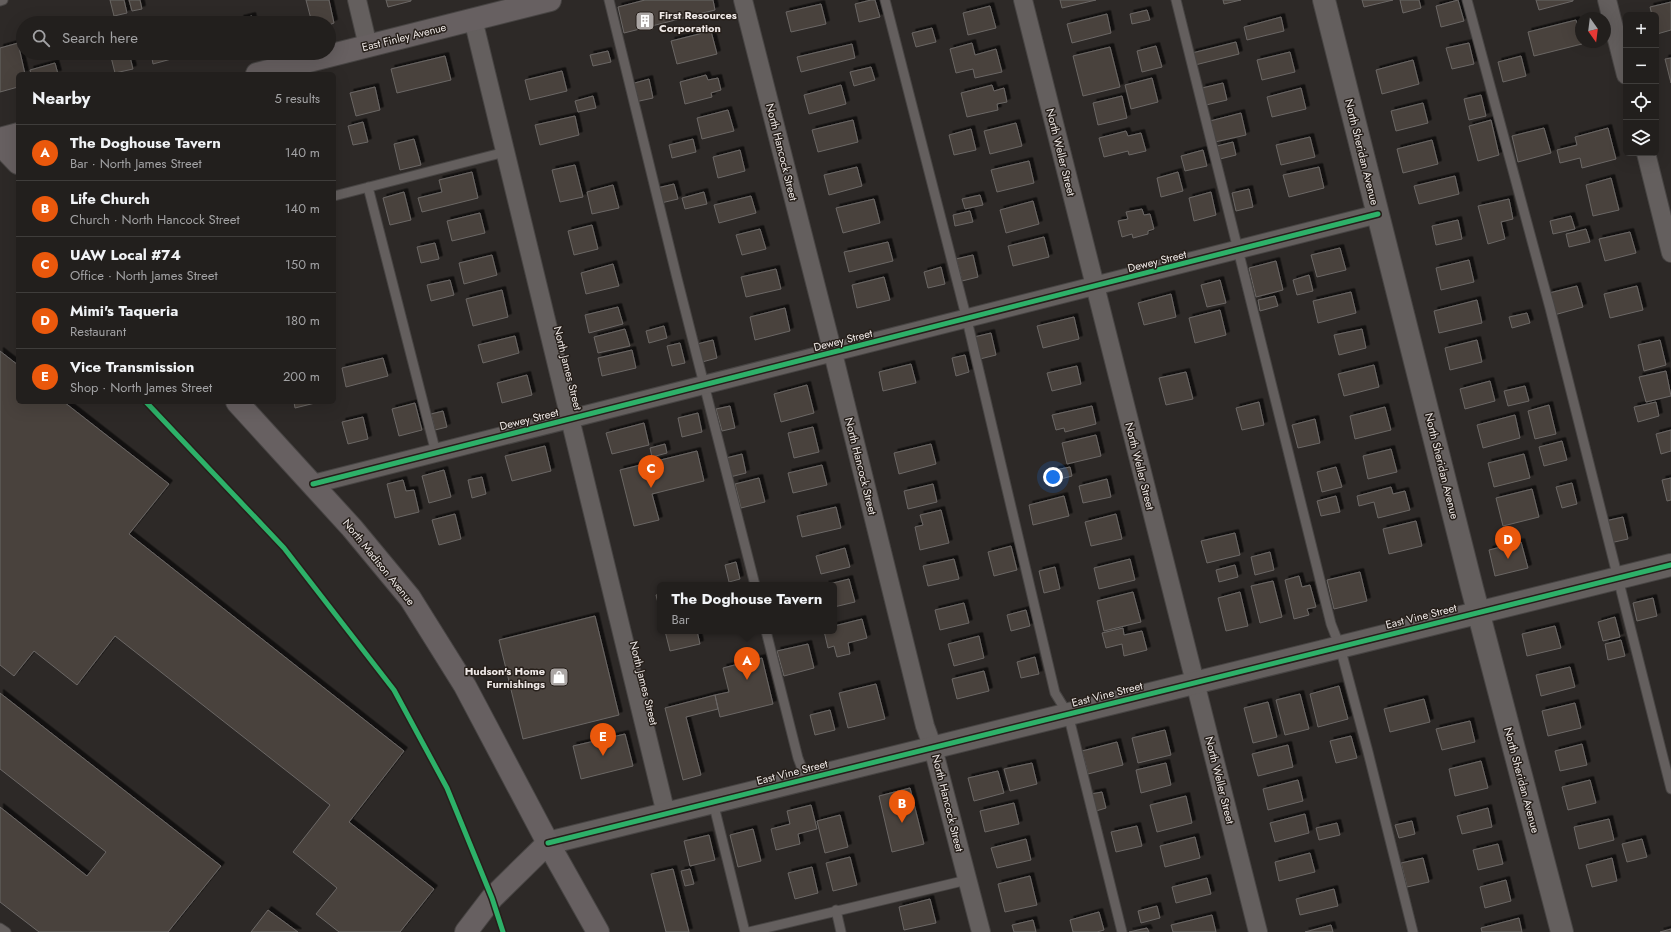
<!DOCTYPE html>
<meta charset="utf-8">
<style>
body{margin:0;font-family:Jost,sans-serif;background:#2a2726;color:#f1f3f6}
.controls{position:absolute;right:12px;top:12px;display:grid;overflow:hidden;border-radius:6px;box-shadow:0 4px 16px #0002}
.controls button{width:36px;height:36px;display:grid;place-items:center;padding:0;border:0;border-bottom:1px solid #3f3d3b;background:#221f1d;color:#f1f3f6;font:20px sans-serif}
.compass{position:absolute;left:1575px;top:12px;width:36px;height:36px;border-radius:50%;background:#221f1d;box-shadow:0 4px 16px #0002;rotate:166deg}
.you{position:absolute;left:1053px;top:477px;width:14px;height:14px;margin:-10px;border:3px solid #fff;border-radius:50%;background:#1a73e8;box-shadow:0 0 0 6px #1a73e833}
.badge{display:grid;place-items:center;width:26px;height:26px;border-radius:50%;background:#ea580c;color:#fff;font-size:13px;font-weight:700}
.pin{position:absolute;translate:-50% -33px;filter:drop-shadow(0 1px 2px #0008)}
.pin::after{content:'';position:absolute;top:21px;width:14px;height:12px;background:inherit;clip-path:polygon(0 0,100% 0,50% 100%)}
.popup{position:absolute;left:657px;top:582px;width:180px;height:52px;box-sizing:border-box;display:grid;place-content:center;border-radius:6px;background:#221f1d;filter:drop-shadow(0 1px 3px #0005);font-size:13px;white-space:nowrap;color:#a2a2a4}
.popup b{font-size:15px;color:#f1f3f6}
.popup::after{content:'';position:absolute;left:50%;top:100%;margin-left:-8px;border:8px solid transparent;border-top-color:#221f1d}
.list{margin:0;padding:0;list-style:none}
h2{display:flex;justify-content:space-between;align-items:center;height:52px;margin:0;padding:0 16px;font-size:17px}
h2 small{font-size:13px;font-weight:400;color:#a2a2a4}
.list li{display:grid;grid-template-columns:26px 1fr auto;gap:12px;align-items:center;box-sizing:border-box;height:56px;padding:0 16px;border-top:1px solid #3f3d3b}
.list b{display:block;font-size:15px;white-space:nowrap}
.list p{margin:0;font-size:13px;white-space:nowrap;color:#a2a2a4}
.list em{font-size:13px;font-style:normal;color:#a2a2a4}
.icon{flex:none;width:22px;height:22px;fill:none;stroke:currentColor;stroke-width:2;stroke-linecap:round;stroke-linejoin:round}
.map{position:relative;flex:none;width:1671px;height:932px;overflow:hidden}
.search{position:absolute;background:#221f1d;box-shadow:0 4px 16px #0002;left:16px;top:16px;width:320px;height:44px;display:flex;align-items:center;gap:10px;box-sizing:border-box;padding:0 14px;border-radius:22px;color:#a2a2a4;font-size:15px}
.panel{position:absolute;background:#221f1d;box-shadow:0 4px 16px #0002;left:16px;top:72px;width:320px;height:332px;border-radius:6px}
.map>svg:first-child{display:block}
.building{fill:#49423e;stroke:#6b6765;filter:url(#shadow)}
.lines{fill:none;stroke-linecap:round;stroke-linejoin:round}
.service-casing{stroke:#474443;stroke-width:11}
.minor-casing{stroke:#474443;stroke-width:20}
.tertiary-casing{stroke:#474443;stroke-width:24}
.secondary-casing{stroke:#474443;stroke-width:24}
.service{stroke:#645f5e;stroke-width:9}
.minor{stroke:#645f5e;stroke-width:18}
.tertiary{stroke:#645f5e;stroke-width:22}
.secondary{stroke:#676061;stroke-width:22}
.cycleway-casing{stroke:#261f1a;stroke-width:8}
.cycleway{stroke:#2db169;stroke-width:5}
.labels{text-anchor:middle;stroke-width:3;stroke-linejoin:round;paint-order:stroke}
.poi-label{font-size:11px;font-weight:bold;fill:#efe9e7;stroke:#261f1a;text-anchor:start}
.street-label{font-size:11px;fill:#efe9e7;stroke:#261f1a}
</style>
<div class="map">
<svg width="1671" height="932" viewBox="0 0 1671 932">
<defs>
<filter id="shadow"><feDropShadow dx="3.5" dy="-3.5" stdDeviation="0" flood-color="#0009"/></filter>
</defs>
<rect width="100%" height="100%" fill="#2d2927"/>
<path class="building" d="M110,0H124L127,13L114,16Z
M129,0H140L142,9L132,11Z
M306,0H329L334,23L329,25V23H312Z
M386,0H411V1L388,7Z
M645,0H713L715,10L624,33L618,7Z
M871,0H875L880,17L859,22L855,4Z
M1060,0H1096L1062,8Z
M1223,0H1241L1224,4Z
M1362,0H1393L1364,7Z
M1400,0H1419L1421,8L1403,13Z
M1458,0L1464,21L1441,27L1436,6Z
M1536,0H1573V1L1539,10Z
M1671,2V30L1657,34L1656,15H1652L1650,7Z
M821,4L826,24L791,32L786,12Z
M990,6L996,28L968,35L963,13Z
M1147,10L1150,20L1132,24L1130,14Z
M1107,14L1111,33L1072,43L1067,24Z
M252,16L254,23H241L240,19Z
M1281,17L1284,31L1247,40L1244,27Z
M1576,20L1582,44L1534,56L1528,32Z
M932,28L936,42L916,47L912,33Z
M711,31L717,54L677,64L671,41Z
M1236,42L1239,54L1195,65L1192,53Z
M18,43L25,74H18V87L0,92V48Z
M972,43L975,55L996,49L1002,72L975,78L973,69L956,73L950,49Z
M1469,43L1474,64L1452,69L1446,48Z
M852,44L855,58L801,72L797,57Z
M1156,46L1162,67L1142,72L1137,51Z
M1110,47L1120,87L1083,96L1073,56Z
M608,51L611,62L593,66L590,55Z
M1290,52L1295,72L1262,80L1257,60Z
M110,53H129L133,69L115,73Z
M151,53H174L175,58L153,64Z
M445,56L451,80L397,93L391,69Z
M1521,56L1526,76L1503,82L1498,62Z
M1671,58V83L1665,59Z
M1413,60L1419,84L1382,94L1376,70Z
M55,63L58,74H31L30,70Z
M871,67L875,80L854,86L850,72Z
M562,71L567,91L530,100L525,80Z
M706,75L708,80L718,78L721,90L711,93L712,97L685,104L680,82Z
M1152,78L1158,102L1131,109L1125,85Z
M649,79L653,98L635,102L631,84Z
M1223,83L1227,100L1206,105L1202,88Z
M841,85L846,104L809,114L804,95Z
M992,85L994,91L1004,88L1007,102L997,104L998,110L967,117L961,93Z
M375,87L380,110L356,116L350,93Z
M1301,88L1306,109L1272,117L1267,97Z
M1481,95L1486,116L1469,120L1464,99Z
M593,96L596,108L578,112L575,101Z
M1122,96L1127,118L1098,125L1093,103Z
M1423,103L1428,123L1396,131L1391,111Z
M728,110L734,131L702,139L697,118Z
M1241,113L1246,135L1215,142L1210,121Z
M575,116L579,135L540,145L535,125Z
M853,120L858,142L818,152L812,130Z
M1491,120L1499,155L1478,161L1469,126Z
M363,122L368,142L353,145L348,126Z
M1016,123L1022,146L990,154L984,131Z
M1544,128L1551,153L1518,162L1512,136Z
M1608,128L1616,159L1582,168L1580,158L1560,163L1557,150L1577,145L1575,137Z
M971,129L976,150L954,155L949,135Z
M1126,131L1128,136L1141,133L1146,151L1129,155L1128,151L1104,157L1099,138Z
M1310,137L1315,157L1281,165L1276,145Z
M414,139L421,165L400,170L394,144Z
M693,139L696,152L672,158L669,145Z
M1432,140L1438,164L1403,173L1397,149Z
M1233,142L1236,155L1220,159L1217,146Z
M740,150L745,171L718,178L713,157Z
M1203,150L1207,166L1185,171L1181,156Z
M1029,161L1034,183L997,192L991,170Z
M575,165L583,197L560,202L552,170Z
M857,167L862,186L829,195L824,175Z
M1319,167L1324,188L1289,197L1283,175Z
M472,172L478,198L422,212L418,198L442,192L439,180Z
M1178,172L1183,191L1161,197L1157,178Z
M1455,176L1459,194L1419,204L1414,186Z
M1611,178L1619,210L1593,216L1586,185Z
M674,184L678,199L661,203L657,188Z
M613,185L619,208L592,214L587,192Z
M1249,189L1253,207L1236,211L1232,193Z
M404,192L411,220L390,225L383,198Z
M704,192L707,204L685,209L682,198Z
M1211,192L1216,215L1194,221L1189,198Z
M980,195L983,205L965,209L962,199Z
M751,196L756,213L719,223L714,205Z
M874,199L880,223L843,233L836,208Z
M1509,199L1513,219L1501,222L1505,239L1488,244L1478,206Z
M1033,201L1039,224L1006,233L1000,210Z
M1142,209L1144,215L1150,214L1154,229L1148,231V234L1133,238L1132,234L1122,237L1118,221L1128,219L1126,212Z
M970,211L973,222L955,226L953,215Z
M480,213L485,233L452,241L447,221Z
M1571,216L1575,229L1553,234L1550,221Z
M1458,220L1462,239L1436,245L1432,226Z
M592,225L598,249L574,255L568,231Z
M760,229L766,249L742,255L736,235Z
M1586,229L1590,242L1569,247L1566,234Z
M1630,232L1636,253L1605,261L1599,239Z
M1044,237L1049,257L1013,266L1008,246Z
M888,242L893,261L849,272L844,252Z
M435,243L439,259L421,263L417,247Z
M1340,248L1346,270L1317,277L1311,255Z
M492,255L497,275L464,284L459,263Z
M973,255L978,277L962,281L956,259Z
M1469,260L1474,282L1441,290L1436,268Z
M1276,261L1283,290L1256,297L1249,268Z
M613,264L619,286L586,294L581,273Z
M941,267L945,284L928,288L924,272Z
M776,269L781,289L746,297L741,277Z
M1309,275L1313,291L1297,295L1293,280Z
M884,277L890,300L857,308L852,285Z
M450,280L454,295L431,301L427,285Z
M1220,280L1226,303L1207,307L1201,285Z
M1577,286L1583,307L1554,315L1549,293Z
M1637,286L1643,310L1610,318L1604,294Z
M502,290L508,317L473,326L466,299Z
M1351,292L1356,313L1318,323L1313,301Z
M1171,294L1176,317L1144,325L1138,303Z
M1275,296L1278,306L1260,311L1258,300Z
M1477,300L1482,323L1439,333L1434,311Z
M618,307L623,324L589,333L585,315Z
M785,308L790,331L755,340L750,317Z
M1220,310L1226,335L1195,343L1189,318Z
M1527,313L1530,323L1512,328L1509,317Z
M1074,317L1079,339L1043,348L1037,326Z
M664,326L667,338L649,343L646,331Z
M625,329L630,346L598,353L594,337Z
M1362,329L1366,348L1339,355L1334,335Z
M991,333L996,355L980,359L974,337Z
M515,336L519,353L483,363L478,345Z
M713,340L717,358L702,362L697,344Z
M1477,340L1482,362L1450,370L1445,348Z
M1660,340L1666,365L1644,371L1638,345Z
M680,343L685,363L672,366L667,346Z
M632,350L636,368L602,376L598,358Z
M0,351L18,365V402H64L169,484L129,534L404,751L349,822L434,889L400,932H339L316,914L337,888L293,852L330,805L115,636L77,685L34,651L14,676L0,665Z
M965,355L969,372L956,376L952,358Z
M383,358L388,376L346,387L342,368Z
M911,364L916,383L883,391L879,372Z
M1374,365L1379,387L1344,396L1338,374Z
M1077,366L1081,384L1052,391L1047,373Z
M1666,371L1671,396L1646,402L1639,377Z
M1186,372L1193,399L1166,405L1159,378Z
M527,375L532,395L502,403L497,383Z
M1490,381L1495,401L1465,409L1460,389Z
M807,385L814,413L781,422L774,394Z
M1525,386L1529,401L1508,406L1504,391Z
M294,402H319L295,408Z
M1259,402L1264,425L1242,430L1236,408Z
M1656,402L1659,416L1638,422L1634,407Z
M415,403L422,430L399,436L392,409Z
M1549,405L1556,434L1535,439L1528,411Z
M730,406L735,428L722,431L716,409Z
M1092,406L1096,424L1065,432L1064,428L1056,430L1052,415Z
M1385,407L1391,430L1355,439L1350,416Z
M443,411L447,427L435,430L431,414Z
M698,413L702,432L682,437L678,418Z
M1515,415L1520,438L1483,448L1477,425Z
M363,417L368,439L348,444L342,422Z
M1315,419L1320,443L1298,448L1292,425Z
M644,423L649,445L612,454L606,433Z
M813,427L819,452L794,458L788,433Z
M1671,430V451L1661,454L1656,434Z
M1096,435L1101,456L1067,464L1062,443Z
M1562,441L1567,460L1544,466L1539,447Z
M665,444L667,453L652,457L650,448Z
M931,444L936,464L899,474L894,453Z
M545,446L551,471L512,481L505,456Z
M1391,449L1397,472L1368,479L1363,456Z
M697,451L704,481L652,494L659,520L634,526L620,470Z
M742,454L746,473L730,477L726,458Z
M1524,454L1530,478L1494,487L1488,463Z
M822,465L827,485L793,493L788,473Z
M1070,467L1072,476L1057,480L1055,470Z
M1336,467L1342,487L1322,492L1317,472Z
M444,470L451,497L429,503L422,476Z
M482,477L486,494L472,498L468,480Z
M759,478L765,502L741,508L735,484Z
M1671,478V500L1667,501L1662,480Z
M1107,479L1111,497L1083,503L1079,486Z
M403,480L406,491L414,490L419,512L395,518L387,484Z
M1572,483L1577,504L1562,508L1556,487Z
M933,484L937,502L908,509L904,491Z
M1391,487L1393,494L1405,491L1410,510L1378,518L1374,502L1359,506L1357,496Z
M1532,489L1539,517L1503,526L1496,498Z
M1064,496L1069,516L1033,525L1029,505Z
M1336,496L1340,512L1321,516L1317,501Z
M836,507L841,528L802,537L797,516Z
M941,510L949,543L920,550L915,527L923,525L920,515Z
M455,514L461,539L439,545L432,520Z
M1116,514L1122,539L1091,546L1085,522Z
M1623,517L1628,539L1610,543L1605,521Z
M1416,521L1422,546L1389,554L1383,529Z
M1235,533L1240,555L1207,563L1201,541Z
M1521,542L1528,568L1495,576L1489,550Z
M1011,546L1017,570L994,576L988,552Z
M845,548L850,567L821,574L816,556Z
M1270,552L1274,570L1255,575L1251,557Z
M954,559L959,579L928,586L923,566Z
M1130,559L1135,580L1099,589L1094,568Z
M736,562L740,579L729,582L725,565Z
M1235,565L1238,577L1219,582L1216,570Z
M1055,567L1060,589L1044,593L1039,571Z
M1360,572L1367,601L1334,609L1327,580Z
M1299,576L1302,587L1310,585L1316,607L1307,609L1309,615L1294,619L1285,580Z
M849,579L855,602L834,607V585H825Z
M1273,581L1282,617L1260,623L1251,586Z
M1133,592L1141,622L1104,631L1097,601Z
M1240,592L1248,626L1226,631L1218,598Z
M660,594V611L656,595Z
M1653,598L1657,616L1637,621L1633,603Z
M964,603L969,623L940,630L935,610Z
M1026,610L1030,626L1011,631L1007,615Z
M595,616L619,715L523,739L499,640Z
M1615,617L1620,637L1603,641L1598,622Z
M862,619L867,638L848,643L850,654L837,657L834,646L828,648L824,631H834V626Z
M1555,626L1561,648L1527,656L1522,634Z
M1123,628L1124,635L1142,631L1147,650L1124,656L1122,644L1106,648L1102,633Z
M665,631H697L700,644L670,651Z
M979,636L984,658L954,666L948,644Z
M1621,640L1625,656L1608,660L1605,644Z
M808,644L814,668L784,676L777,651Z
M1035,657L1039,674L1021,678L1017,662Z
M762,658L773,704L720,717L715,695L729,692L723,668Z
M1570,667L1575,687L1541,696L1536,675Z
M984,671L989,691L957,699L952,679Z
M876,684L885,719L848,728L839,693Z
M1339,686L1348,719L1318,727L1310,694Z
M0,693L221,866L168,932H39L0,902V807L87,876L106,852L0,769Z
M1300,694L1309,729L1285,735L1276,700Z
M715,695L718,709L686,717L701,775L683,780L665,708Z
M1424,699L1430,722L1390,732L1384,709Z
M1268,702L1277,737L1253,743L1244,708Z
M1575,703L1581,728L1548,736L1542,711Z
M830,710L835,730L815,735L810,715Z
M1470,721L1475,742L1442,750L1436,729Z
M1165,730L1171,755L1138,763L1132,738Z
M625,734L633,766L581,779L573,746Z
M1351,736L1357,758L1336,763L1330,741Z
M1117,742L1123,765L1088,774L1082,751Z
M1582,744L1587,765L1560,771L1555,751Z
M1288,745L1293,767L1258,776L1252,754Z
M1481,761L1488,788L1455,796L1449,769Z
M1032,763L1037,784L1010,791L1004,769Z
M1166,763L1171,785L1141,793L1136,770Z
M998,771L1004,793L974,801L968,778Z
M1298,780L1303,801L1268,810L1263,789Z
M1590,780L1596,803L1568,810L1562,787Z
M910,788L924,844L892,852L879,796Z
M1102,792L1106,808L1096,811L1091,794Z
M1186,796L1192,823L1157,832L1150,805Z
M1014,803L1019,824L985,832L980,811Z
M811,805L817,829L798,834L800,844L776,850L771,829L790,824L787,811Z
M1488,808L1492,827L1462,834L1457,816Z
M1305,814L1309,833L1275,842L1270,823Z
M840,815L848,847L825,853L817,821Z
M1609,819L1614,840L1579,849L1574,827Z
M1412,821L1415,834L1399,838L1395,825Z
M1337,823L1340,835L1319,840L1316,828Z
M1137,826L1142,846L1116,852L1111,832Z
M753,829L761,861L738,867L730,835Z
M709,835L715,860L690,866L684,841Z
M1195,837L1200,858L1165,867L1160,846Z
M1026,839L1031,860L997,868L991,848Z
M1642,839L1647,857L1627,862L1622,844Z
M1498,844L1503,864L1478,870L1473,850Z
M1310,853L1315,872L1279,881L1275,862Z
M850,857L857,885L833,891L826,863Z
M1423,858L1429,882L1407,887L1401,863Z
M1612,858L1617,881L1592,887L1586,865Z
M812,867L818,893L795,899L788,873Z
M673,869L689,932H666L651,874Z
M690,869L694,884L685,886L681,871Z
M1030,876L1037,905L1005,912L998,884Z
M1207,878L1211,894L1176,903L1172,887Z
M1506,880L1511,901L1485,908L1480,887Z
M1334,889L1338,906L1300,915L1296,899Z
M930,899L936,923L904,930L899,907Z
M1157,906L1160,918L1141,923L1138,911Z
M268,910L298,932H251Z
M1099,912L1104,930L1097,932H1073L1070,920Z
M1212,915L1216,932H1173L1171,925Z
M1519,918L1522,932H1482L1481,928Z
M1033,920L1036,932H1014L1012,925Z
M1331,925L1333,932H1305Z
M1147,928L1149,932H1129Z
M1671,929V932H1660Z"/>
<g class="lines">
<g class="service-casing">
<path id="service" d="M609,0L677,278L755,585
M885,0L967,320L1055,693L1068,714L1122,932
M1176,0L1331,624L1340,647L1368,752L1413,932
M1467,0L1550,308L1671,789
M0,1L3,0
M368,187L436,453
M334,196L505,152
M766,631L798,758L806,779
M713,802L745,932
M836,910L841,932
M0,928L6,932
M749,932L967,880"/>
</g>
<g class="minor-casing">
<path id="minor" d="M357,0L368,46
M743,0L833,353L925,726L933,748L981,932
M1023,0L1258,932
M1607,0L1626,75
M473,19L666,814
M1646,153L1671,253
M313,484L1378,214"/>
</g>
<g class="tertiary-casing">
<path id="tertiary" d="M1324,0L1472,588L1562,932
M548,843L1671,565"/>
</g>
<g class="secondary-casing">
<path id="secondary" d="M257,74L550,0
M0,139L18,134
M0,144L18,163
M237,402L352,528L410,598L465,686L548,843L598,932
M466,932L492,898L548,843"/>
</g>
<use href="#service" class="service"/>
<use href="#minor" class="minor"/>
<use href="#tertiary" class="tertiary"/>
<use href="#secondary" class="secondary"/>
<g class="cycleway-casing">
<path id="cycleway" d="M146,402L284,548L394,690L447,788L492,898L503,932
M313,484L1378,214
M548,843L1671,565"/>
</g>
<use href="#cycleway" class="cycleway"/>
</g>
<defs>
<g id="building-square" transform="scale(1)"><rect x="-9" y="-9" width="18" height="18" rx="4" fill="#aba6a4" stroke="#261f1a"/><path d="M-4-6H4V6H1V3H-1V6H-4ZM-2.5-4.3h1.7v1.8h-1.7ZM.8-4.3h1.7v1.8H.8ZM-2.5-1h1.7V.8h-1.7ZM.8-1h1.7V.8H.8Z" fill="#fff"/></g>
<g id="shop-square" transform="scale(1)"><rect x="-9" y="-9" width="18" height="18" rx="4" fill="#aba6a4" stroke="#261f1a"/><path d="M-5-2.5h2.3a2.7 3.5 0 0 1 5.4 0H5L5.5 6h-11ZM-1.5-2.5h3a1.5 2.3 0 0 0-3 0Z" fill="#fff"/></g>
</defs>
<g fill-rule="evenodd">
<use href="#building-square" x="645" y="21"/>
<use href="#shop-square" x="559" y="677"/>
</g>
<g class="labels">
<g class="poi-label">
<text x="659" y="19">First Resources<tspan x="659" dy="13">Corporation</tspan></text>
<text x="545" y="675" text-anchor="end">Hudson's Home<tspan x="545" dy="13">Furnishings</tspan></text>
</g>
<g class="street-label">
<text transform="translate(404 37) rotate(-14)" y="4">East Finley Avenue</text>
<text transform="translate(782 152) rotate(76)" y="4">North Hancock Street</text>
<text transform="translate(1061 152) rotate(76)" y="4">North Weller Street</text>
<text transform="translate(1362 152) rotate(76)" y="4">North Sheridan Avenue</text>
<text transform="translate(1157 261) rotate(-14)" y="4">Dewey Street</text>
<text transform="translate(843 340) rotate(-14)" y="4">Dewey Street</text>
<text transform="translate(568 368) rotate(76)" y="4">North James Street</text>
<text transform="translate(529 419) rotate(-14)" y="4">Dewey Street</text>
<text transform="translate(861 466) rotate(76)" y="4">North Hancock Street</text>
<text transform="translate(1140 466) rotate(76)" y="4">North Weller Street</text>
<text transform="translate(1442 466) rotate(76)" y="4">North Sheridan Avenue</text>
<text transform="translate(379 562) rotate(51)" y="4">North Madison Avenue</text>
<text transform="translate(1421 616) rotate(-14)" y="4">East Vine Street</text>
<text transform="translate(644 683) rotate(76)" y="4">North James Street</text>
<text transform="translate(1107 694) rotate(-14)" y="4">East Vine Street</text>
<text transform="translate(792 772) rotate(-14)" y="4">East Vine Street</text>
<text transform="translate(1220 780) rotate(76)" y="4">North Weller Street</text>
<text transform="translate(1522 780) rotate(75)" y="4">North Sheridan Avenue</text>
<text transform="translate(948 803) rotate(76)" y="4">North Hancock Street</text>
</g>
</g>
</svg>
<div class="controls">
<button>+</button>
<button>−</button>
<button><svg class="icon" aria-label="locate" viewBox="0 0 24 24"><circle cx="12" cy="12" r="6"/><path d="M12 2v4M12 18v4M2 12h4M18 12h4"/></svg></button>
<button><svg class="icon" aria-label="layers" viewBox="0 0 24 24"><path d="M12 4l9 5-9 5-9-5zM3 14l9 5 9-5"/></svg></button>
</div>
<svg class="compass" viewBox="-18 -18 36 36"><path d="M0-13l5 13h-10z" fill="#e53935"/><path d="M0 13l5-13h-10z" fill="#a2a2a4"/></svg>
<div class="you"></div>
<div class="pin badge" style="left:747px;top:680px">A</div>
<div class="popup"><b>The Doghouse Tavern</b>Bar</div>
<div class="pin badge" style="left:902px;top:823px">B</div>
<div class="pin badge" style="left:651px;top:488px">C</div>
<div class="pin badge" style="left:1508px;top:559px">D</div>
<div class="pin badge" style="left:603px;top:756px">E</div>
<div class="search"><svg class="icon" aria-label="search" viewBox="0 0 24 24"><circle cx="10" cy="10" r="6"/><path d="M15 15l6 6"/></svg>Search here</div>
<section class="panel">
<h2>Nearby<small>5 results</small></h2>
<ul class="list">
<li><span class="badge">A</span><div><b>The Doghouse Tavern</b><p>Bar · North James Street</p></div><em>140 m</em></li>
<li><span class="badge">B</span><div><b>Life Church</b><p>Church · North Hancock Street</p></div><em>140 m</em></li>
<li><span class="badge">C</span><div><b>UAW Local #74</b><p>Office · North James Street</p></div><em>150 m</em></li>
<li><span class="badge">D</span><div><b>Mimi's Taqueria</b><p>Restaurant</p></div><em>180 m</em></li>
<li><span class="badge">E</span><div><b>Vice Transmission</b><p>Shop · North James Street</p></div><em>200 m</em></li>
</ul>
</section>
</div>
